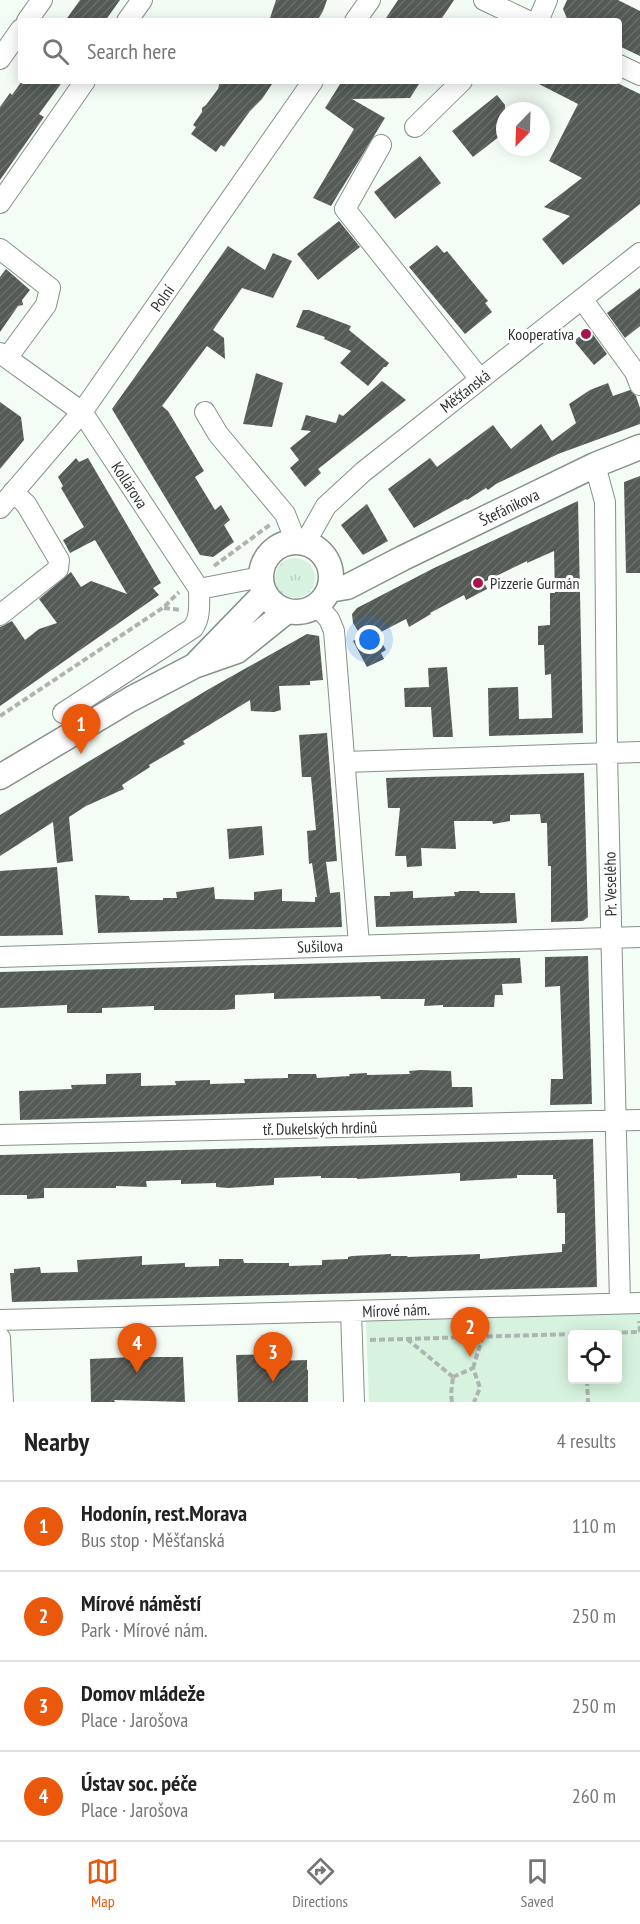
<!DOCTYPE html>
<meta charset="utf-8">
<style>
body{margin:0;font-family:"PT Sans Narrow",sans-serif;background:#f2f2f2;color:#222}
.controls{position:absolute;right:18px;bottom:18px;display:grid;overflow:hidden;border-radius:6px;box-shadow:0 3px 15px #0003}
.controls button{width:54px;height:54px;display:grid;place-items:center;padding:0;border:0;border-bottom:2px solid #e0e0e0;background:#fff;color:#222;font:30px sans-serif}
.compass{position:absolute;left:496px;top:102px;width:54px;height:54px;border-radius:50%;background:#fff;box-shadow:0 3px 15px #0003;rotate:203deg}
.you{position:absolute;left:370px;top:640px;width:21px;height:21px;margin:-15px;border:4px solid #fff;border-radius:50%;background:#1a73e8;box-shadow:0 0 0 9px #1a73e833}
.badge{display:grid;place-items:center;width:39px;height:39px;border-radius:50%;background:#ea580c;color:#fff;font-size:20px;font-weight:700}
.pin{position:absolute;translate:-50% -50px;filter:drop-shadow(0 2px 3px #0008)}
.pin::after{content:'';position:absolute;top:32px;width:21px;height:18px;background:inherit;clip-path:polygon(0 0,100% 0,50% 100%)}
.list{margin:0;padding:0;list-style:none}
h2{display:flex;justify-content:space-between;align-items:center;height:78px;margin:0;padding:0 24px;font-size:26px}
h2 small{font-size:20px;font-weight:400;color:#767676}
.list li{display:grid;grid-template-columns:39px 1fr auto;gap:18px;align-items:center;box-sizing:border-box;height:90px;padding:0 24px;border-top:2px solid #e0e0e0}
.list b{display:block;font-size:22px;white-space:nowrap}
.list p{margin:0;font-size:20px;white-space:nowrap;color:#767676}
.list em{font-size:20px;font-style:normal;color:#767676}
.icon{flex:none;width:33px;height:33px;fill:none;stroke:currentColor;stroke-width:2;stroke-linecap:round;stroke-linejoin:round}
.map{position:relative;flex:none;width:640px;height:1402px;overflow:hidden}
.search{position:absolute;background:#fff;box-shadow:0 3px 15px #0003;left:18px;right:18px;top:18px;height:66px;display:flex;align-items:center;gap:15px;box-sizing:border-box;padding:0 21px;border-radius:6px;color:#767676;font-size:22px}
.sheet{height:438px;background:#fff}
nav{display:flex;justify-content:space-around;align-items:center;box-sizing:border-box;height:84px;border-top:2px solid #e0e0e0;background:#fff;font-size:16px;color:#767676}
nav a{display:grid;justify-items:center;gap:3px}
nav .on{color:#ea580c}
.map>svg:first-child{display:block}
.grass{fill:url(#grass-tufts)}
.park{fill:#d7f3df;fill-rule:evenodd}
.building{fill:url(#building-hatch)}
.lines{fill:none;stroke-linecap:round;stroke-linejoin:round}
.minor-casing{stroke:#89908b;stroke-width:22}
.major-casing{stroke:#89908b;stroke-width:27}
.path{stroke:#aeb5b0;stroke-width:4;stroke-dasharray:6 3;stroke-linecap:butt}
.minor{stroke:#fff;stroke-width:20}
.major{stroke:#fff;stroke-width:24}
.poi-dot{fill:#a71551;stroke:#fff;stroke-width:2}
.labels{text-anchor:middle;stroke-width:6;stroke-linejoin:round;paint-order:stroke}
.street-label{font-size:16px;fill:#2f3230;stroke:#fff}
.poi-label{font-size:16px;fill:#2f3230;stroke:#fff;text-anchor:end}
</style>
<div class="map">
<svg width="640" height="1402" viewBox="0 0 640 1402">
<defs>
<pattern id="grass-tufts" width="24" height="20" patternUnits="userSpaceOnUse" patternTransform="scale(1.5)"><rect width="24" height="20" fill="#d7f3df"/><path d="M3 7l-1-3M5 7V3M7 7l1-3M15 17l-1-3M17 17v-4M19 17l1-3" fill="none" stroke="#b9d1c0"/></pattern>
<pattern id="building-hatch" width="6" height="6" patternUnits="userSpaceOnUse" patternTransform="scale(1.5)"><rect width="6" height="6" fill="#545a55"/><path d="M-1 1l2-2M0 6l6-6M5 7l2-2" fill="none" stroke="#6a6f6b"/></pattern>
</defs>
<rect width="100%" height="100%" fill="#f4fcf6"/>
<path class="grass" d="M275 578a20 20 0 1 1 40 0a20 20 0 1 1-40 0Z"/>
<path class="park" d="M640,1313V1402H369L366,1319ZM572,1334H618V1380H572Z"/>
<path class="building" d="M80,0H120L105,21H65Z
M276,0H327L323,11L317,21H269Z
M398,0H454L440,21H384Z
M567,0H618L640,11V56L619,46V21H568L563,9Z
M22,81H63L39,114L44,117L0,180V107L10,93L12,95Z
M220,81H274L262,99L250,111L224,147L221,145L216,152L191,134L196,127L193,125L202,112V108L206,105L218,89Z
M342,81H421L410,98L352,99L385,118L331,206L313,198L354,129L325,108Z
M533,81H613L640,94V204L563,265L542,239L570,216L544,207L582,178L549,161L578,104Z
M497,95L505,105V132L473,157L452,131Z
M420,156L441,183L395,219L374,192Z
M339,221L360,247L318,280L297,254Z
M437,245L444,253L447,251L488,301L485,303L492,312L465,334L409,267Z
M228,246L265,270L273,253L292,261L273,298L242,288L213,330L224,338L225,359L207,346L162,406L168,411L204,471L195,477L215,510L221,505L230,520L224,525L234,542L213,557L200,555L112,409Z
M6,269L30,290L22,300L23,305L18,306L0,332V277Z
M640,288V326L625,338L607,313Z
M303,310H309L351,326L349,330L389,363L386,367H384L368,386L340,363L351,351L324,339L325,337L296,327Z
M589,329L607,354L594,365L574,341Z
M256,373L283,383L272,427L243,424Z
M382,381L406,400L318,469L321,473L305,487L290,468L299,460L290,448L311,431L301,430L306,415L336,423L339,414L343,416Z
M608,383L613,396L630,390L636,396L640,408V424L558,454L496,484L488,490L486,488L467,500L466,499L414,528L388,489L430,458L437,467L493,425L511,449L541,424L552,441L576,423L569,404L590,390Z
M0,402L21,417L24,440L0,469Z
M76,458L79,462L88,458L161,583L153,588L159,595L0,706V627L12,621L25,640L39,629L57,623L39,599L71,572L81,587L91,581L127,594L95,540L70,553L63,540L84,527L61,488L63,486L58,477Z
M640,476V573H626L624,482Z
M578,501L583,733L489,736L488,688L518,687L519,719L552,718L551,674L545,675L544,645H538V626L550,625V593H555L554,551L527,563V561L484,582L487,589L466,600L464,595L430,613L431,614L409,627L406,619L377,634L386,650L381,653L384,659L367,667L353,641L361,636L353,623L352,614L357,608L434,568Z
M367,504L388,541L363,555L341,525Z
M307,634L319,636L323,680L310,681V685L279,686L281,710L274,712L251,711L250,700L183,741L185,744L149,765L150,767L122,785L124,789L86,806L69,817L73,861L57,863L53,822L0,856V815L209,689Z
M447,667L453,737H433L431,707H405L404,688L429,687L428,668Z
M327,733L337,861L326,862L330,893L340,892L342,927L98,933L95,895L129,896L130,900H163V898H177L176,892L214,887L215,899L254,900V892L282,889V901L315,902V897H317L312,863L309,864L307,831L316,830L311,777H302L299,735Z
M584,773L588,917L583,921L551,922V866H548L547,823H541L540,814L510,815V821L493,824L492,821H454L456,849L421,848L422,866L407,867L406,856H395L400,808H388L386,778Z
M262,826L264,855L229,859L227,829Z
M57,867L63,935L0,936V871Z
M413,891V898L455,896L454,892H459L458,891H479L480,893H515L517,923L376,927L374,896H390V892Z
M588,956L592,1104L550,1105L551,1079H563L560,986L545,987V957Z
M520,958L522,983L502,984L503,995H495L494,1007H443V1005L424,1006L425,999H381L380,996L274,999V993L235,995V1009L224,1010H154V1006L102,1008V1013H67V1005L0,1008V972Z
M421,1070L451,1071L452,1087H472L473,1107L20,1120L19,1091L72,1089L71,1085L106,1084V1074L141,1073V1086L176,1085L175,1081L210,1080V1084L245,1083L244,1079L288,1078V1074H316L317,1078L350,1076L349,1074L367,1073V1075L410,1074L409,1071Z
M593,1139L597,1287L12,1302L10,1273H14V1269L40,1267L41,1273L78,1272L77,1260L142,1256V1265L185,1263V1267L219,1266V1259H243L244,1263H289V1266L322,1265V1260L348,1259V1257L352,1256L391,1254V1256H407L408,1257L480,1254V1259L562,1252V1244H565V1213H557L556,1179H553V1175H517V1178L460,1181V1173L357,1179V1178H321V1176L274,1178V1185L228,1188L216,1187V1183L181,1184V1180L146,1181L147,1187L116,1186V1188H44V1198L27,1199V1195H0V1155Z
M274,1354V1361L307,1360V1370H308V1402H238L236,1355Z
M133,1357H183L185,1402L114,1400L115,1402H91L90,1359Z"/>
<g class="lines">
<g class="minor-casing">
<path id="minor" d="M484,0L528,21
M27,21L42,0
M127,21L142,0
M355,21L370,0
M538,21L547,0
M0,59L21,29
M619,65L640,75
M415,127L462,81
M381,145L345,209L480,379
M0,203L85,81
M0,249L50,288L46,305L7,358
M582,299L635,372L640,385
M0,353L82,412L199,589
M205,412L218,434L285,514L296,542
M595,465L605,502L607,753L620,1303
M0,508L82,412L313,81
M305,543L326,506L363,472L640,253
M199,589L261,577
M317,606L329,619L334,631L359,945
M0,615L58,569L59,560L26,504L13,492
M63,713L193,628C201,617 199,603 199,589
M345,762L640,752
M0,957L640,937
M0,1135L640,1120
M0,1320L351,1311
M0,1338L3,1402
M354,1402L351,1311L640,1303"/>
</g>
<g class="major-casing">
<path id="major" d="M261 577a35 35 0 1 1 70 0a35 35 0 1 1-70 0Z
M329,590L347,587L403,558L595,465L640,447
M198,662L265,593
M0,777L131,699L194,666L237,651L287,611"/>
</g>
<path class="path" d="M214,566L271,524
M164,608L181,610
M0,716L164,607L179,592
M407,1339L453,1377
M370,1340L640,1332L639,1321
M473,1368L483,1336
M453,1377L473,1368L480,1388L474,1402
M587,1380L588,1402
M452,1402L451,1394L453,1377"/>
<use href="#minor" class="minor"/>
<use href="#major" class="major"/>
</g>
<g class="poi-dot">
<circle cx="586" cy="334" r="6"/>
<circle cx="478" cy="583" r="6"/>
</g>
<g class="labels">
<g class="street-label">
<text transform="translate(162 298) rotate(-55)" y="6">Polní</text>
<text transform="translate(465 391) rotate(-38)" y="6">Měšťanská</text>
<text transform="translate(130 485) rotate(57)" y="6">Kollárova</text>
<text transform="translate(509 507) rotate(-26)" y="6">Štefánikova</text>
<text transform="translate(610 884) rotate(-91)" y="6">Pr. Veselého</text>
<text transform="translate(320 946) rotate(-2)" y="6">Sušilova</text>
<text transform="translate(320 1128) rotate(-1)" y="6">tř. Dukelských hrdinů</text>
<text transform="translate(396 1310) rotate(-2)" y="6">Mírové nám.</text>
</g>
<g class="poi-label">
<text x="574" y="340">Kooperativa</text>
<text x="490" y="589" text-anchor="start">Pizzerie Gurmán</text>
</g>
</g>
</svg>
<div class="controls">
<button><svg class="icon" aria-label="locate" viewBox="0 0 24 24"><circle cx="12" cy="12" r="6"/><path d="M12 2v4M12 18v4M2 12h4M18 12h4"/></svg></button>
</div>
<svg class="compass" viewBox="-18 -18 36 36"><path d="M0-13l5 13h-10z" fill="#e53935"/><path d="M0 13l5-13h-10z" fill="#767676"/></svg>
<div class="you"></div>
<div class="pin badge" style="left:81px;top:754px">1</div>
<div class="pin badge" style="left:470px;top:1357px">2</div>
<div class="pin badge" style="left:273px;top:1382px">3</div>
<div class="pin badge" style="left:137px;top:1373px">4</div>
<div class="search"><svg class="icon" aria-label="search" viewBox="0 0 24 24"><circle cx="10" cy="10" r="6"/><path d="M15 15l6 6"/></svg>Search here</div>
</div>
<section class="sheet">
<h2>Nearby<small>4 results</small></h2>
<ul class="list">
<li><span class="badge">1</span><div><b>Hodonín, rest.Morava</b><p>Bus stop · Měšťanská</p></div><em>110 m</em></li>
<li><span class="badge">2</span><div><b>Mírové náměstí</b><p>Park · Mírové nám.</p></div><em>250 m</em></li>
<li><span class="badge">3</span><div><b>Domov mládeže</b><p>Place · Jarošova</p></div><em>250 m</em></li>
<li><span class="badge">4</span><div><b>Ústav soc. péče</b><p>Place · Jarošova</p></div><em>260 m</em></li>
</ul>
</section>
<nav>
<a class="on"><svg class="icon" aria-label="map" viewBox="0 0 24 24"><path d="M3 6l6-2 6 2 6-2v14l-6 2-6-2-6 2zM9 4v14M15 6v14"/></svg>Map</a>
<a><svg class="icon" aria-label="directions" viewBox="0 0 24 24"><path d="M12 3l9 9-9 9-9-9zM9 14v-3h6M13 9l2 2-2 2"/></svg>Directions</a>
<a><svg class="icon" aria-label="saved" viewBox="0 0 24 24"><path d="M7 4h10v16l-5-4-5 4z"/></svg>Saved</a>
</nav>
